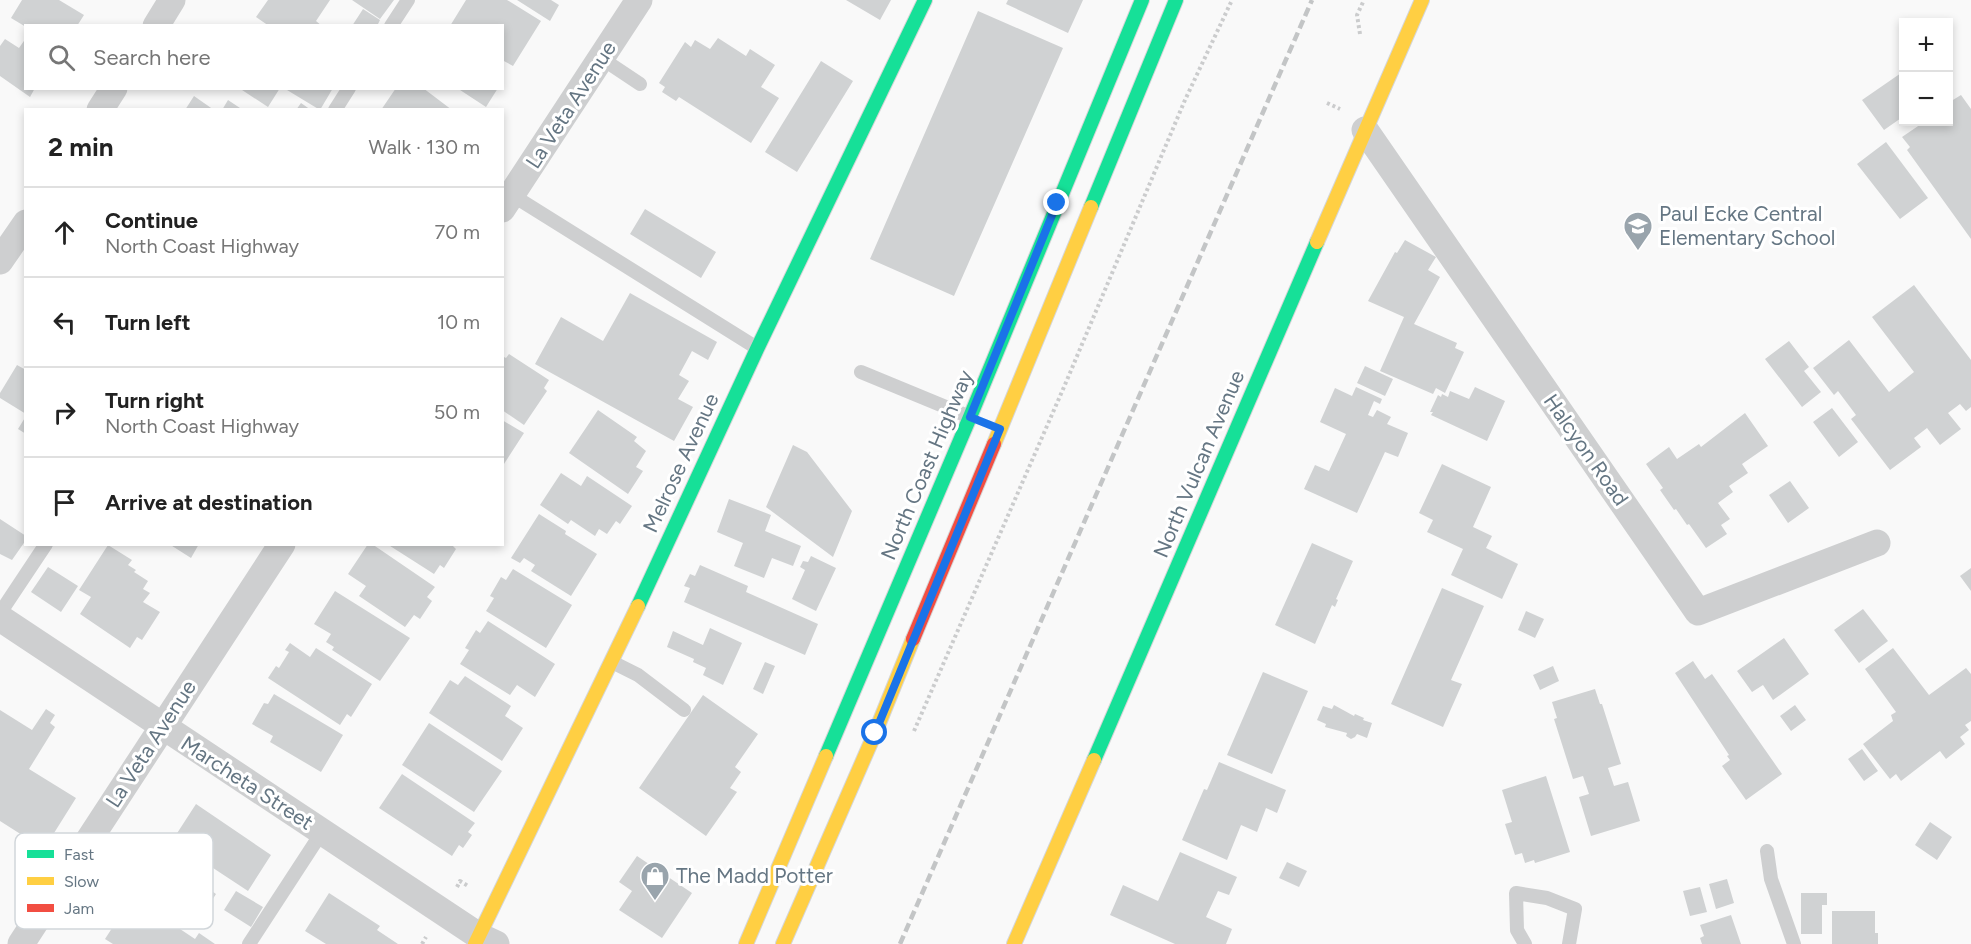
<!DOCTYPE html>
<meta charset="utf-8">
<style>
body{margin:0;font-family:Figtree,sans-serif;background:#f2f2f2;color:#222}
.controls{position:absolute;right:18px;top:18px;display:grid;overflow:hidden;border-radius:0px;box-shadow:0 3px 9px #0003}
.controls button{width:54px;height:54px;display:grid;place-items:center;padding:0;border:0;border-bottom:2px solid #e0e0e0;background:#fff;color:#222;font:30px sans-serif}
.stop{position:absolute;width:18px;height:18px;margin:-14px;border:4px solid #1a73e8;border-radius:50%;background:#fff}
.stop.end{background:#1a73e8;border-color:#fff;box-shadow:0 2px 6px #0008}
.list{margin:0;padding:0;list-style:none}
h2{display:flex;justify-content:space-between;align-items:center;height:78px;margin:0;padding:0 24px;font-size:26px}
h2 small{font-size:20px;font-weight:400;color:#767676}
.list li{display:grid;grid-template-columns:39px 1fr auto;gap:18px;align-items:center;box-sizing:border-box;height:90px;padding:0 24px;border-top:2px solid #e0e0e0}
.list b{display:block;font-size:22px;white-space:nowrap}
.list p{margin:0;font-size:20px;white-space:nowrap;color:#767676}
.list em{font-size:20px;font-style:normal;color:#767676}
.icon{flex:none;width:33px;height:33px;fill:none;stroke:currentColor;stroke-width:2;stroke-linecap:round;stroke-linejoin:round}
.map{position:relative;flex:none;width:1971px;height:944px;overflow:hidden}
.search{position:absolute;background:#fff;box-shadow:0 3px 9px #0003;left:24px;top:24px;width:480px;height:66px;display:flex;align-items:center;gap:15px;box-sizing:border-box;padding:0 21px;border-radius:0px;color:#767676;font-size:22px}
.panel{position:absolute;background:#fff;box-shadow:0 3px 9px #0003;left:24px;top:108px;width:480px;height:438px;border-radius:0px}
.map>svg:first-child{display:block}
.building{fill:#d0d2d3}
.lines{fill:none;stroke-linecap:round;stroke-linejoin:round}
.fast-casing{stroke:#d5d6d7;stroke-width:16}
.slow-casing{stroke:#d5d6d7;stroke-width:16}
.jam-casing{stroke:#d5d6d7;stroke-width:16}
.path{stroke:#cbcccd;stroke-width:4;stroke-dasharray:3 3;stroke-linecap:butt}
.lane{stroke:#cecfd0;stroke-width:14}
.street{stroke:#cecfd0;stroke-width:27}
.fast{stroke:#16e098;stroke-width:14}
.slow{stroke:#ffcf43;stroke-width:14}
.jam{stroke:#f24e42;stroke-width:14}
.rail{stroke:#c3c5c6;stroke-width:4.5;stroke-dasharray:9 4.5;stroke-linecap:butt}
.route{stroke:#1a73e8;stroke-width:8}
.labels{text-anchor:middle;stroke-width:6;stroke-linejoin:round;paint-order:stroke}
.street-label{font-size:21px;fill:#657683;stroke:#fff}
.poi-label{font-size:21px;fill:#657683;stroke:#fff;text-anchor:start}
.key{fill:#fff;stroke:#d1d6da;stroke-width:1.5}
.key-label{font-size:16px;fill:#657683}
</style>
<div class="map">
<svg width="1971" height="944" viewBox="0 0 1971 944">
<rect width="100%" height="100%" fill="#f9f9f9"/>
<path class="building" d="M22,0H59L84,15L77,26L26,27L11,18Z
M268,0H330L316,21L322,26H269L256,17Z
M352,0H394L380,19Z
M466,0H507L541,21L513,66L502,60V26H450Z
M517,0H551L559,5L550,21Z
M846,0H891L880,20Z
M1008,0H1083L1068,33L1006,4Z
M363,9L380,20L377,26H352Z
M978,11L1063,48L954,296L870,259Z
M26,38V88H35L30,97L0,76V46L5,39L19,48Z
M718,38L746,56L750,49L775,65L761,87L779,98L751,143L679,97L676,101L662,92L665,87L659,83L685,42L691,47L695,40L710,49Z
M821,61L853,81L797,172L765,152Z
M1904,71V116L1884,130L1862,100Z
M239,88H280L268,107Z
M288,88H333L320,110L287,90Z
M396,88H423L452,110H381Z
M457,88H498L486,107Z
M1961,95L1971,109V239L1907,150L1910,147L1902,137L1924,122H1948V103Z
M194,96L214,110H185Z
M228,100L243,110H222Z
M301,103L311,110H296Z
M1886,142L1928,198L1900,219L1857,164Z
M645,209L716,252L701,278L630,234Z
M1405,240L1436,257L1428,270L1440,277L1414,324L1457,343L1455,348L1464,352L1445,393L1436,388L1433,394L1380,371L1404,317L1368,301L1395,252L1397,253Z
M1914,285L1971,360V407L1966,411L1960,404L1948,413L1961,429L1940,445L1927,428L1914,438L1921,447L1890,470L1851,419L1856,415L1838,391L1834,395L1813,368L1849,340L1889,392L1914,372L1872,317Z
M630,293L717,342L708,360L692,351L679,375L689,381L678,399L693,407L674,441L535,364L561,317L603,341Z
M1789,341L1809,367L1804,371L1821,392L1802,407L1765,359Z
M509,354L549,380L544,388L547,391L524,425L502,410V356L506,358Z
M17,365L26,370V414L0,398V393Z
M1365,366L1393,379L1385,396L1357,383Z
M1356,387L1382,399L1380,404L1374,401L1368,415L1373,417L1377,410L1391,417L1387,424L1408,433L1398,457L1385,452L1357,513L1304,489L1315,465L1329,471L1346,434L1320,422L1335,388L1352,396Z
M1475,387L1505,401L1487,441L1431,415L1433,412H1430L1438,395L1441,397L1442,394L1448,397L1450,391L1469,399Z
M1832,408L1858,442L1839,457L1813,422Z
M598,410L637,437L634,441L646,451L636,467L643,471L628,494L569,453Z
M1745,413L1768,446L1742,464L1748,473L1729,486L1733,492L1718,503L1730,519L1721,525L1727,534L1706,548L1689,524L1687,525L1676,509L1674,510L1660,490L1663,488L1646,464L1669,447L1677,459L1699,444L1701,447Z
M26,416V434L18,429Z
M502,420L524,433L502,467Z
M793,445L807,452L852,511L833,557L766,507Z
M1442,464L1491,487L1473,527L1492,536L1486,548L1518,564L1502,599L1451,575L1463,549L1427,532L1433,520L1419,513Z
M561,473L581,486L587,476L632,506L620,524L616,521L607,534L599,529L595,536L571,520L568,524L540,505Z
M1790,481L1809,508L1788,523L1769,495Z
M729,499L771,515L765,531L801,546L793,566L772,558L764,578L734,566L743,543L717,532Z
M539,514L566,531L565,534L597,554L571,596L531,571L535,565L524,558L520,563L511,558Z
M0,519L26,536V540L12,560L0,554Z
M1312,543L1353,561L1336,599L1338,600L1335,607L1332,605L1315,644L1275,625Z
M169,544H199L191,558Z
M368,544H372L435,587L427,597L432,601L420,619L414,615L405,627L359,596L366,586L348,574Z
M387,544H451L456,549L444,568L440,565L434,574Z
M108,545L132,560L128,565L136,570L134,572L148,581L143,589L150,593L143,602L160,612L142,640L137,637L130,648L80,614L91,597L79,590Z
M811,556L836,568L816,611L792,599L805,570L800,567L803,561L808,562Z
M700,565L748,586L746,592L818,624L805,655L684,602L690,588L684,586L690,574L695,576Z
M48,567L78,586L61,612L31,592Z
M1971,568V591L1960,576Z
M513,569L572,605L546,648L486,611L494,598L490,596L501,577L506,580Z
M1442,588L1484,606L1451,680L1462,684L1443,727L1391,704Z
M335,591L410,638L380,681L332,650L334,647L326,642L331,634L314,624Z
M1863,609L1888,641L1859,663L1834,630Z
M1526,611L1544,619L1535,638L1518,630Z
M488,621L555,664L535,697L517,685L510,695L460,664L469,650L465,648L476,630L480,633Z
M710,628L742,643L723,685L703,675L706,668L693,662L694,659L667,647L673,631L703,645Z
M1784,638L1809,674L1773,700L1763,685L1752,692L1737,671Z
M290,643L310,657L316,648L372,684L351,717L347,714L340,725L268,678L276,666L279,668L289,652L285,650Z
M1893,648L1929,695L1966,668L1971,674V721L1965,725L1969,730L1960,737L1965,744L1946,759L1940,751L1901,781L1896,774L1890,779L1863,744L1893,721L1891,715L1896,712L1865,669Z
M1693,661L1705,679L1712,674L1782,774L1746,800L1722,766L1730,760L1727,756L1729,755L1675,673Z
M765,662L775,666L763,694L753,689Z
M1553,666L1559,681L1540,690L1533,675Z
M1263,672L1308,691L1272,774L1227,755Z
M465,676L511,706L505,716L523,728L502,761L429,713L450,680L458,685Z
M1595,689L1600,704H1602L1621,764L1608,768L1614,786L1628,782L1640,821L1591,836L1579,797L1589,794L1583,776L1573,779L1554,719L1557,718L1552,702Z
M274,694L343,735L321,772L270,742L273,736L252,724L264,703L268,704Z
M703,695L758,734L735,767L741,772L730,788L737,792L706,836L639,788Z
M1334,705L1354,716L1355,714L1364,718L1363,720L1372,723L1367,738L1357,734L1355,737L1351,739L1346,736L1347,733L1325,727L1326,724L1317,720L1323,706L1332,709Z
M1795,705L1806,720L1791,731L1780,716Z
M46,709L55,715L50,723L55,727L29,769L76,798L44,849L0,821V710L32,730Z
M429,723L502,771L474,812L402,765Z
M1862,749L1878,771L1864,781L1848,759Z
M1219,762L1286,790L1277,813L1266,808L1257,832L1241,825L1227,860L1182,840L1204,789L1207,790Z
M402,774L475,823L468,832L472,835L463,848L459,845L452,856L379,808Z
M1546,776L1570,852L1535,863L1534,860L1525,863L1522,853L1515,855L1505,824L1512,822L1502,790Z
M196,804L271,855L248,891L172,841Z
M1930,822L1952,837L1937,860L1915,845Z
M168,851L211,878L206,887L216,894L196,925L147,894L153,885L148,882Z
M1180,852L1237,877L1229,895L1218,891L1206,917L1232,929L1226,944H1175L1110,915L1123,885L1158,901Z
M637,856L692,893L662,938L619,910L632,891L619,882Z
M1287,862L1307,871L1299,887L1279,878Z
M1727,879L1734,903L1716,909L1709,884Z
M1700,887L1707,912L1690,916L1683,891Z
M236,891L263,907L251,927L224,910Z
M329,893L380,926L377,930L398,944H326L305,931Z
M1801,893H1827V905H1822V934H1801Z
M132,897L195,939L199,933L215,944H113L105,939Z
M1832,911H1875V933H1878V944H1832Z
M1731,915L1741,944H1702L1700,938L1704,936L1700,925Z"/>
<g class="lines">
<g class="fast-casing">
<path id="fast" d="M1091,207L1176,0
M638,606L757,349L925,0
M826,756L970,417L1142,0
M1094,760L1317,242"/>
</g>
<g class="slow-casing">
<path id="slow" d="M1317,242L1422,0
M994,444L1091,207
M475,944L638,606
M746,944L826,756
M783,944L875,733L913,639
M1014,944L1094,760"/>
</g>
<g class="jam-casing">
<path id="jam" d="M913,639L994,444"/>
</g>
<path class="path" d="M1360,34L1357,15L1364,0
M1327,103L1340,109
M914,731L1064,387L1185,100L1232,0
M457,887L460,881L468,886
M422,944L426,937"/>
<path class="lane" d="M391,26L408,0
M601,58L640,84
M335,110L349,88
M512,195L757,348
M861,372L970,417
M0,613L46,544
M612,662L638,675L684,710
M1767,851L1771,879L1794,944
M249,944L322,832
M1525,944L1517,930L1516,893L1547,898L1575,909L1569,944"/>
<path class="street" d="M156,26L172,0
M100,110L114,88
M1365,130L1698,612L1877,543
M502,209L639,0
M0,261L26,223
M0,618L479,936L496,944
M21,944L282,544"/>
<use href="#fast" class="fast"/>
<use href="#slow" class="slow"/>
<use href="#jam" class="jam"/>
<path class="rail" d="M900,944L1312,0"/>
</g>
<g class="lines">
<path class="route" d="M875,733L1000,429L970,417L1057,203"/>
</g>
<defs>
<g id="school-pin" transform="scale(1.5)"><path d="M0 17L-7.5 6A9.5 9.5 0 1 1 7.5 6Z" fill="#99a4ac" stroke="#fff"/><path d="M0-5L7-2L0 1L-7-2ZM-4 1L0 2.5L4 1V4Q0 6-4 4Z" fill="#fff"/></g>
<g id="shop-pin" transform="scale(1.5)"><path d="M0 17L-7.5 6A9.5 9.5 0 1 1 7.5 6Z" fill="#99a4ac" stroke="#fff"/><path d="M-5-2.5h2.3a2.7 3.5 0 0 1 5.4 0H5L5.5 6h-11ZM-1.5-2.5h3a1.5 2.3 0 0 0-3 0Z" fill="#fff"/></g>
</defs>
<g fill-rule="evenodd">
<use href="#school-pin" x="1638" y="226"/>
<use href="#shop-pin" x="655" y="876"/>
</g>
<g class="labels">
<g class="street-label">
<text transform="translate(571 105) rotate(-57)" y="7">La Veta Avenue</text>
<text transform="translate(1586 450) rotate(55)" y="7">Halcyon Road</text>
<text transform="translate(681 463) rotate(-65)" y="7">Melrose Avenue</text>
<text transform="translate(1199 464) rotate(-67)" y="7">North Vulcan Avenue</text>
<text transform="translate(927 465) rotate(-67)" y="7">North Coast Highway</text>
<text transform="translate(151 744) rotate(-57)" y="7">La Veta Avenue</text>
<text transform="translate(247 783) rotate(33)" y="7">Marcheta Street</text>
</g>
<g class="poi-label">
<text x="1659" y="221">Paul Ecke Central<tspan x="1659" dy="24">Elementary School</tspan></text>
<text x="676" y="883">The Madd Potter</text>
</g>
</g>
<rect x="15" y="833" width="198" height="96" rx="9" class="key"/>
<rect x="27" y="850" width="27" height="8" fill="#16e098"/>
<rect x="27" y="877" width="27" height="8" fill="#ffcf43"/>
<rect x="27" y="904" width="27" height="8" fill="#f24e42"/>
<g class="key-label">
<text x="64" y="860">Fast</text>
<text x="64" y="887">Slow</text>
<text x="64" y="914">Jam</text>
</g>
</svg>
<div class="controls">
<button>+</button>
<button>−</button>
</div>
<div class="stop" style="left:875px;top:733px"></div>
<div class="stop end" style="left:1057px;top:203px"></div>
<div class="search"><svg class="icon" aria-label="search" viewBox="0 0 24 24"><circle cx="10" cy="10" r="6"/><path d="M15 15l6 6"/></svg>Search here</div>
<section class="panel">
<h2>2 min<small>Walk · 130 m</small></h2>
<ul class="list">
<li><svg class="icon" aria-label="ahead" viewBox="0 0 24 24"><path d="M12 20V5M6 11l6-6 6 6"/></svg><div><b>Continue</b><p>North Coast Highway</p></div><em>70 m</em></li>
<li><svg class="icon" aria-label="left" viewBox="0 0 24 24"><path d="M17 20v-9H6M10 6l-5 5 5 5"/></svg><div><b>Turn left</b></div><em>10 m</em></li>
<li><svg class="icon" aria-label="right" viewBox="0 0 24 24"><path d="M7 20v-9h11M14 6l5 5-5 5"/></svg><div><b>Turn right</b><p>North Coast Highway</p></div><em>50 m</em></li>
<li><svg class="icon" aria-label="arrive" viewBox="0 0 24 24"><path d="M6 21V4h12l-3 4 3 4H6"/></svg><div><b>Arrive at destination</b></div></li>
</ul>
</section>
</div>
